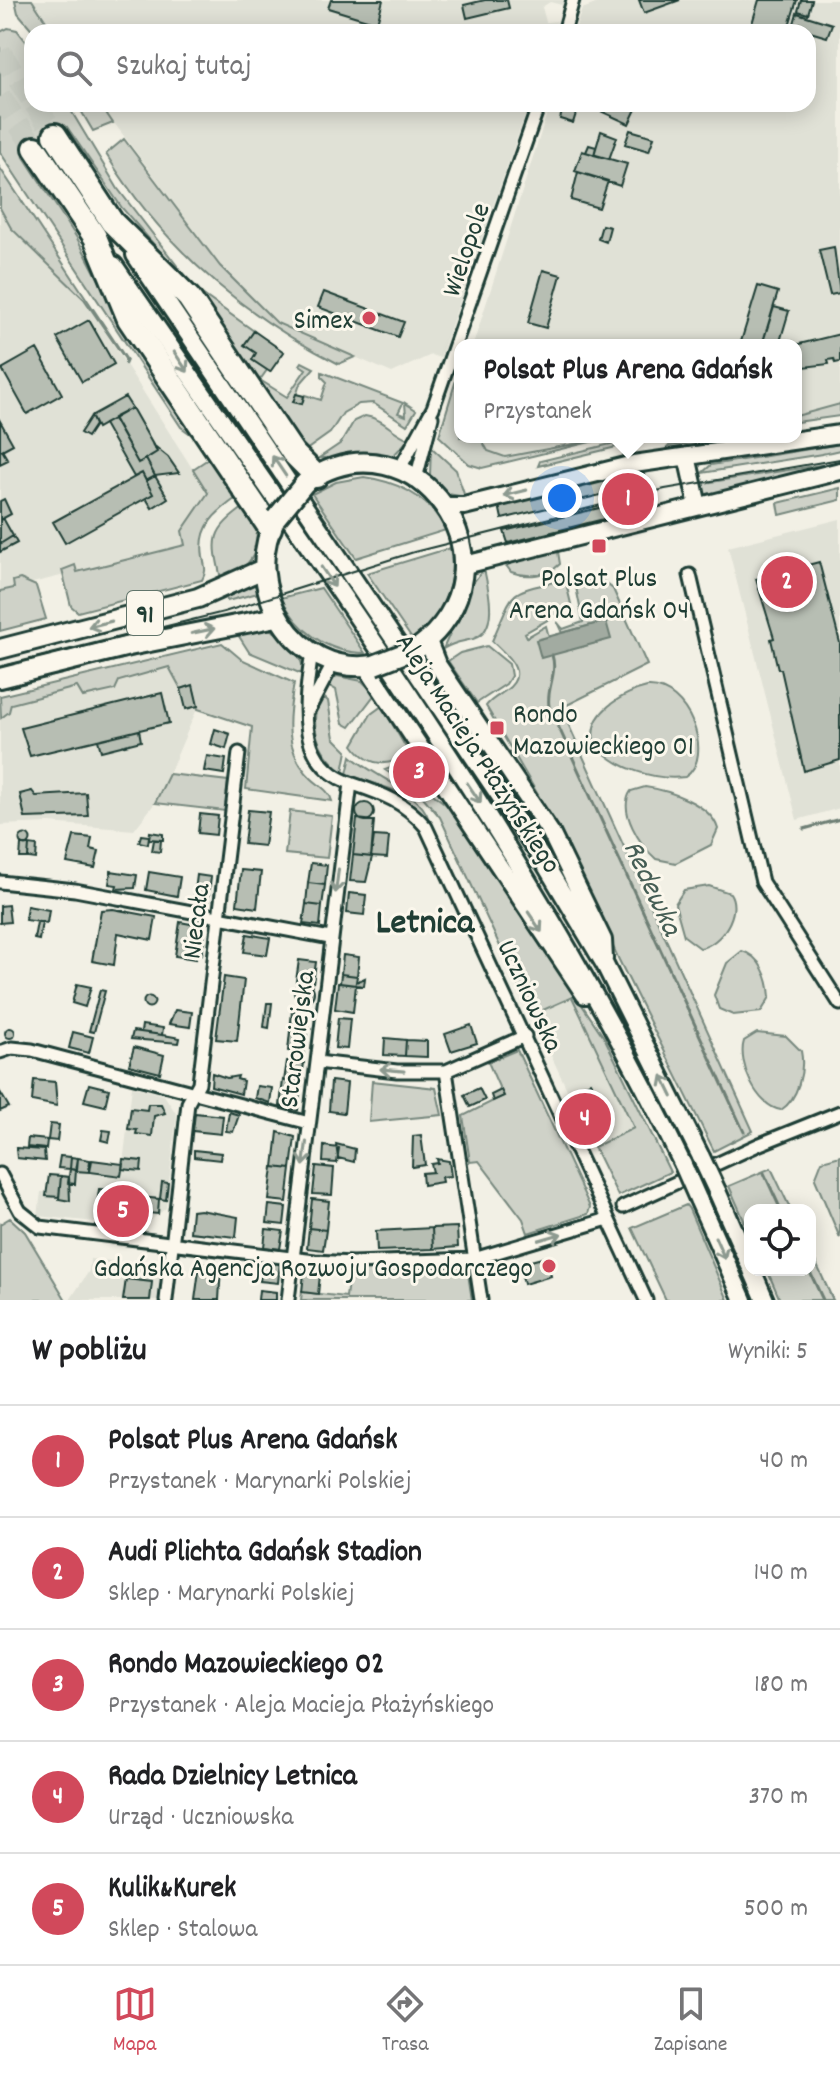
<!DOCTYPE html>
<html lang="pl">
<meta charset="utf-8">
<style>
body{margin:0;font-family:Dekko,sans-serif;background:#f2f2f2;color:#202124}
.controls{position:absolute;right:24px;bottom:24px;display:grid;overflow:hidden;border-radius:16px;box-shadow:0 4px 20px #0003}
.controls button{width:72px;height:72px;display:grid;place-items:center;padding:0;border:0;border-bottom:2px solid #e0e0e0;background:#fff;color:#202124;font:40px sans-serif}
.you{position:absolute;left:562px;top:498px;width:28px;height:28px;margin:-20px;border:6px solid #fff;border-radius:50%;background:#1a73e8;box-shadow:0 0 0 12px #1a73e833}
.badge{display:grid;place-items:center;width:52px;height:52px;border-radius:50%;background:#d1495b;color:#fff;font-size:26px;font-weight:700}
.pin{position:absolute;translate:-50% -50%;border:4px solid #fff;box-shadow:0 2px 8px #0006}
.popup{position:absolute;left:454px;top:339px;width:348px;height:104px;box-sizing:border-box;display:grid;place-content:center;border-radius:16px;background:#fff;filter:drop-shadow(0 2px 6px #0005);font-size:26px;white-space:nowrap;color:#757577}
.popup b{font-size:30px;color:#202124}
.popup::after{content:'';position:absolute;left:50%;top:100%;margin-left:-16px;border:16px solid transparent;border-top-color:#fff}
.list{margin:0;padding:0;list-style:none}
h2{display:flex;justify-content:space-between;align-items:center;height:104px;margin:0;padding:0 32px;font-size:34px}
h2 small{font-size:26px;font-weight:400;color:#757577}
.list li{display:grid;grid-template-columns:52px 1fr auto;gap:24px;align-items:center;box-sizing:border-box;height:112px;padding:0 32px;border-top:2px solid #e0e0e0}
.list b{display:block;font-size:30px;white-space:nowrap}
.list p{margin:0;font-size:26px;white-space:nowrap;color:#757577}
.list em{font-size:26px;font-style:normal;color:#757577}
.icon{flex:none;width:44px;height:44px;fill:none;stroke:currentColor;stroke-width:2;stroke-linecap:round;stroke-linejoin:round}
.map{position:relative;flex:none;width:840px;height:1300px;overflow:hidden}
.search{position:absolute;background:#fff;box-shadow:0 4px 20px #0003;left:24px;right:24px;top:24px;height:88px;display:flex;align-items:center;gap:20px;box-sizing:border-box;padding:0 28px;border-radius:24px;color:#757577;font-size:30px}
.sheet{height:664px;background:#fff}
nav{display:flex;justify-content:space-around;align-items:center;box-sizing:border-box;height:112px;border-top:2px solid #e0e0e0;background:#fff;font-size:22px;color:#757577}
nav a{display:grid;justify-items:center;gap:4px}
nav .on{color:#d1495b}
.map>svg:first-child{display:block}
.built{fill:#e0e1d6}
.green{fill:#cfd2c8;stroke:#77887e;stroke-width:2}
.water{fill:#a2aba1;stroke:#6e7f75;stroke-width:2}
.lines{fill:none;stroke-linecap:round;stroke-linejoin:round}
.stream{stroke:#6e7f75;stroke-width:3}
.building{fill:#b7beb3;stroke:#1f3d34;stroke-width:2}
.highway-tunnel{stroke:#c8ccc2;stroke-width:22;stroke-dasharray:22 11;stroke-linecap:butt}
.street-casing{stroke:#1f3d34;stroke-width:17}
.secondary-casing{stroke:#1f3d34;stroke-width:22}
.primary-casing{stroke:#1f3d34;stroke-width:24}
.highway-casing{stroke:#1f3d34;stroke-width:28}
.street{stroke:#fbf7ec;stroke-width:11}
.secondary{stroke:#fbf7ec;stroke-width:16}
.primary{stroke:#fbf7ec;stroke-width:18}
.highway{stroke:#fbf7ec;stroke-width:22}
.tram{stroke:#1f3d34;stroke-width:2}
.secondary-bridge-casing{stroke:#1f3d34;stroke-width:22;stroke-linecap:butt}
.primary-bridge-casing{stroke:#1f3d34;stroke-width:24;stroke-linecap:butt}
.secondary-bridge{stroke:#fbf7ec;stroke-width:16}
.primary-bridge{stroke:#fbf7ec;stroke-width:18}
.oneway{stroke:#8d9a90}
.poi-dot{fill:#d1495b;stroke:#fbf7ec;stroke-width:3}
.labels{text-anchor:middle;stroke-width:6;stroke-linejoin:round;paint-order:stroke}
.shield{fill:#fbf7ec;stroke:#61756b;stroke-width:2}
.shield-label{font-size:26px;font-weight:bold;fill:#1f3d34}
.street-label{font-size:28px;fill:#1f3d34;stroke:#fbf7ec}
.poi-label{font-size:28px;fill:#1f3d34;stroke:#fbf7ec;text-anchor:end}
.water-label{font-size:30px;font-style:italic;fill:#465e55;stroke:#fbf7ec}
.district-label{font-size:36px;font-weight:bold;fill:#1f3d34;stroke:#fbf7ec}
</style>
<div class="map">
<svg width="840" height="1300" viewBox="0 0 840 1300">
<rect width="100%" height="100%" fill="#f2f0e5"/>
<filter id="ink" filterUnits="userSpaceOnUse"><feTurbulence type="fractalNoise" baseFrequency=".0125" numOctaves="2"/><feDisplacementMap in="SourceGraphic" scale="16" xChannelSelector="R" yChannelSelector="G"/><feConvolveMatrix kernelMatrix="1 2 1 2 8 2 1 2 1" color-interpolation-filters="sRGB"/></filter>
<g filter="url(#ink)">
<path class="built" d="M32,0H564L562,5L550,2L542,7L546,22L557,21L553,32H53Z
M606,0H840V404L796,416V345H473L550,104H808V32H574L582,9Z
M100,104H529L440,358L431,355L392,373L277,323L252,301L221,266Z
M0,208L11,228L84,299L208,493L182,531L186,545L0,591Z
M480,437H597L505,457L488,451Z
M840,519V808L797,820L728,547Z
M159,657L206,688L169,774L155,803L134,830L49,823L0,825V696Z
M572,996L634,1129L594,1147L532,1015Z
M132,1086L164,1095L177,1115L166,1208L143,1227L38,1216L41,1192H46L49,1175L68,1177L71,1157L123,1164Z
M90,1259L140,1264L161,1279L159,1300H70L89,1271Z"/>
<path class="green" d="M15,0H32L53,32H34L18,13Z
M8,28L17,30L32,49V104H67L118,189L195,289L254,331L245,345L256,353L252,360L267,370L260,380L287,397L306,369L300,365L302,362L314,368L300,384L294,402L302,404L305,395L321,400L327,382L322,377V372L403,403L398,413L406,416L405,403L416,410L407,425L373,403L359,404L343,413L330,433L306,450L184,279L122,208L67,127L24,157L77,238L123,326L239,496C216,512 198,526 203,557C205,567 207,571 202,580L78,612L71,606L62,570L75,565L77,572L185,545L182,531L208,493L193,469L211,457L200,441L181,427L0,152V32Z
M77,104H100L113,123L93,131Z
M124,139L220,266L277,323L355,357L339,364C242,315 163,247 106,154Z
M0,168L127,360L125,365V359L84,299L11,228L0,208Z
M456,380L460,381V437H480L488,451L505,457L611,437L482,468L469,464L439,436Z
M840,404V416L796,422V416Z
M365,416C382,418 393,433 409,439L392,457L319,458L341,443L354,421Z
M734,437H775L664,451L669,446Z
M623,441L633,443L538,466L540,461Z
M840,444V450L822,454L702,473L711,465Z
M431,447L456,470L465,497L448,494L430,475Z
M840,462L706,497L698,484Z
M364,477C400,482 429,497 446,530L356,558L312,494L336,482Z
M840,488V500L780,515L778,503Z
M247,505C266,544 259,561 222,583C212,539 209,532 247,505Z
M450,548C457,583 443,619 412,639L367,573Z
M558,552L560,564C548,576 527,578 511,572L502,560Z
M484,569C488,587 500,631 473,639C461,642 454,642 443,649L472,584Z
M599,578L613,589L647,665L561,708L753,1131L714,1151L619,960L569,848L486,706C490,700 498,696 505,691C531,673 506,655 492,641C517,585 504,595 565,579L571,604L558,609L556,615L525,633L527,637L546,626L549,637L536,641L606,621L562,633L557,622L563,629L583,622L576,587L583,581Z
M20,579L36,586L46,619L0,631V591L14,588L13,581Z
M255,584L258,593L227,601L225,594Z
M321,588L365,653C327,653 298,631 281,598Z
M263,627C284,633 303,653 304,675L249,652L235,630Z
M192,642L0,689V684L162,644Z
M222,643L241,659L294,683C288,719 283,750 311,778C319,786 329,790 332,801L246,789L252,727L198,709L193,686L181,689L169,667L119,681L115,690L83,697L77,687L11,704L9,712L1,718L0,696Z
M487,646L509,664L511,676L506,684L477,703L448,661L460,653Z
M337,676L362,681L375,694L350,727L343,723L336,690L326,684Z
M647,687C688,684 716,757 685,777C655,781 613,768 595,743C585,714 624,692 647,687Z
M320,694L328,701L334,738L347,751L343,772C316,751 309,726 320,694Z
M382,706L409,753C388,768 369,767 353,745L371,714Z
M351,756C372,776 421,791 429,820L396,791L347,774Z
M409,761L428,790L448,806L605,1039L670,1172L618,1196L594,1147L634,1128L572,997L532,1015L440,817L418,791L385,770Z
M169,774L228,781L225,811L155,803Z
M645,787C668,790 711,804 718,829L711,845L676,863L656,859C641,846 617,811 631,791Z
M290,811L332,816L327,858L285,854Z
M709,886L730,893C742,912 721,945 700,948L684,936L675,904L684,890Z
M742,951C761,956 769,979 770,997L761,1012L733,1015L719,1009L714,995L727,963Z
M629,1026L694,1158L688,1161L623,1030Z
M757,1033L786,1036L801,1051C805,1071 798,1099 781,1110C757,1107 737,1063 744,1041Z
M517,1050L590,1207L588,1214L528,1233L523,1219L479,1161L470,1162L463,1116L503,1096L488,1062Z
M372,1081L436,1088L442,1115L369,1122Z
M840,1156V1238L815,1179L822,1161Z
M771,1168L791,1210H750V1234L729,1186Z
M711,1196L758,1300H751L706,1198Z
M686,1205L689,1209L728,1300H666L632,1228Z
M10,1218L25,1232L66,1300H0V1224Z
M810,1250L833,1300H780L767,1270H810Z
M464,1266L467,1267L472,1300H301L302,1292L346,1297L348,1282L355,1279L357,1271Z"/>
<path class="water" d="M606,621L611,639L541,658L536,640Z"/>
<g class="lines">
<path class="stream" d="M552,655C558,674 546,688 549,706L744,1132
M804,829L840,819
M764,1173L781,1210
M736,1260L753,1300
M809,1270L823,1300"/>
</g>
<path class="building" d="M331,0H383L377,23L328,8Z
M485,0H507L509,8L467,18L464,5Z
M639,0H680L644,13Z
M759,0H797L787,32H765L751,27Z
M801,0H812L808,14L798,11Z
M797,13L832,24L827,37L793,27Z
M564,104H579L573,123L560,119Z
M594,104H635L638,105L629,124L592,107Z
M630,130L654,137L649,151L625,144Z
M601,131L617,137L609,159L594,155Z
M589,145L596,147L594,155L586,152Z
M582,151L627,164L620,186L575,171Z
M578,172L608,181L599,208L571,200Z
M602,225L610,227L606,242L598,239Z
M834,247L840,293L830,295L819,250Z
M543,270L561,275L546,328L528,323Z
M758,286L778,292L762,345H740Z
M324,292L404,322L398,337L318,307Z
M774,307L789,311L779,345H762Z
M89,320L114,364L82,382L57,338Z
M254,331L284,352L270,372L252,360L256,353L244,345Z
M840,334V362L835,363L834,359L828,360L829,364L796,368L795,345Z
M37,349L62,394L27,414L2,369Z
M296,394L304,396L302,404L293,402Z
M125,397L132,408L97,428L91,416Z
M132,408L157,452L138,463L113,418Z
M91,416L95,425L87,437L80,433Z
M113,419L138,463L146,459L155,476L146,481L142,473L134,477L104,424Z
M0,421L13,444L0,451Z
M152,444L168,457L179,473L155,476L146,459L157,452Z
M2,450L8,460L0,464V451Z
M643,471L646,484L502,519L499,505Z
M142,473L153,494L65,543L53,522Z
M155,476L168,498L152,508L146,498L153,494L146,481Z
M649,496L652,507L508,543L504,531Z
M4,499L11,514L0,520V501Z
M3,518L13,536L0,544V520Z
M13,536L17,543L0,552V544Z
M819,562L840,643V760L804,771L781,669H778L771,639L774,638L756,579Z
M193,685L198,706L186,709L181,689Z
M162,693L169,723L30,756L21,728Z
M215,729L230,734L226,749L211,744Z
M139,730L141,741L101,751L98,740Z
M207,756L226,759L224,774L204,771Z
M32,791L36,796L86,793L88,816L25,818L20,794Z
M356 812a9 9 0 1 1 18 0a9 9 0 1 1-18 0Z
M248,810L269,812L264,846L244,844Z
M200,814L218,816L216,835L198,833Z
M357,819L374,821L371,857L353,855Z
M150,832L163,834V840L149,839Z
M19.5 840a5.5 5.5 0 1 1 11 0a5.5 5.5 0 1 1-11 0Z
M141,835L149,836L148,844L139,842Z
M74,836L92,838L90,849L99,851L95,868L67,863Z
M374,836L389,837L387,858L371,857Z
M154,840H161L160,852L152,851Z
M21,845H29L28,858H20Z
M29,845L37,846L36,859L28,858Z
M353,855L372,857L366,882L350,881Z
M311,863L327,865L325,885L308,883Z
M241,870L261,872L257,908L237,905Z
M111,871L137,875L135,888L116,889L117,885L109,884Z
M149,872L180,877L177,896L146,890Z
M197,875L211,877L208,901L194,899Z
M308,883L325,885L322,906L306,904Z
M349,893L366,895L364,915L347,913Z
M306,904L322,906L320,926L303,924Z
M8,905L10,922L0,923V906Z
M27,906L49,910L47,923L25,920Z
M113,909L156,917L152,940L118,933L114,965L92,961L101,910Z
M37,922H42L39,940L34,939Z
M180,922L201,926L205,931L202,954L197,953L196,959L175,956Z
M247,934L270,938L267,955L244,952Z
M343,955L359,957L357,976L341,974Z
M299,960L316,962L313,983L296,981Z
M341,974L357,976L356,982L365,978L364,986L340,983Z
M224,977L244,980L237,1041L216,1039Z
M294 992a10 10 0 1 1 20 0a10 10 0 1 1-20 0Z
M338,983L356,985L353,1012L335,1009Z
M77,984L91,987L85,1007L72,1003Z
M100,990L105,991L94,1032L89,1031Z
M143.5 1002a5.5 5.5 0 1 1 11 0a5.5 5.5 0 1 1-11 0Z
M267,1003H272L269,1028L264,1027Z
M175,1010L192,1012L190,1027L169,1024Z
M292,1011L309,1013L307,1033L290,1031Z
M338,1018L350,1019L347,1049L335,1048Z
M142,1025L163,1028L162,1035L141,1032Z
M471,1025L477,1043L451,1051L445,1034Z
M5 1033a5 5 0 1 1 10 0a5 5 0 1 1-10 0Z
M133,1031L169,1036L180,1038L179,1043L131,1039Z
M290,1031L307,1033L304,1053L288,1051Z
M73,1032L93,1037L89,1053L69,1048Z
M385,1038L406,1040L405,1056L384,1055Z
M406,1040L427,1041V1057L405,1056Z
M134,1047L164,1055L160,1073L129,1065Z
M287,1061L304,1063L301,1083L284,1081Z
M212,1073L227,1078L238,1076L237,1079L243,1081L241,1094L211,1086Z
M34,1080L55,1082L57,1106L32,1101Z
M283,1080L301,1083L298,1110L280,1106Z
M331,1081L347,1083L344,1113L329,1111Z
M590,1082L610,1115L585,1127L573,1090Z
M89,1084L109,1089L105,1106L84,1101Z
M257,1086L272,1088L270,1103L255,1098Z
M479,1088L485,1100L470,1107L464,1095Z
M501,1090L504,1096L493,1101L491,1095Z
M0,1092L9,1107L0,1111Z
M148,1104H161L165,1113L154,1116L152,1136L136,1134L137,1130L128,1129L131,1108L147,1110Z
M229,1112L239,1115L233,1132L226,1131Z
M195,1113L223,1116L221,1134L193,1131Z
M50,1124L59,1125L57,1141L48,1140Z
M103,1130L111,1131L109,1142L101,1140Z
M278,1132L295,1137L291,1169L274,1167Z
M421,1135L425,1165L412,1167L413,1136Z
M28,1138L47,1140L46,1149L27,1147Z
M336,1144L355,1149L354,1162L338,1158Z
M324,1146L339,1148L337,1163L323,1162Z
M16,1148L44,1150L45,1161L17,1158Z
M194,1150L221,1153L220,1160L194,1157Z
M60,1156L71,1157L70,1169L58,1168Z
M71,1157L78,1158L77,1170L70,1169Z
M78,1158L90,1160L89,1172L76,1171Z
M123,1159L142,1161L141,1171L122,1169Z
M437,1159L449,1161L451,1176L441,1177L442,1182L423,1185L422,1173L433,1172L431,1164L438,1163Z
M92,1160L123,1164L121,1176L90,1172Z
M316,1166L334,1168L332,1195L313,1194Z
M273,1167L291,1169L287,1202L269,1200Z
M70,1169L76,1170L75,1184L68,1183Z
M49,1175L61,1176L59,1197L46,1196Z
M61,1176L69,1177L70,1201L59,1199Z
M162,1182L168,1183L166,1200L160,1199Z
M99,1189L110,1190L108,1207L97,1205Z
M109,1193L140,1197L138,1216L98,1212L99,1206L108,1207Z
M140,1197L159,1199L158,1214L148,1213L147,1223L137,1222Z
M312,1199L329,1201L326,1230L309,1228Z
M269,1205L286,1207L284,1225L267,1223Z
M200,1210L238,1217L236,1237L190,1232L192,1211Z
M129,1215L138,1216L137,1226L128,1225Z
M457,1227L458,1247L433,1249L432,1228Z
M309,1228L326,1230L323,1250L307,1248Z
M432,1228L433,1249L377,1251L376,1231Z
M266,1229L283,1231L280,1249L264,1247Z
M546,1257L551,1276L524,1284L519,1264Z
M263,1261L280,1263L278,1283L260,1281Z
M200,1263L221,1266L219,1300H195Z
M304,1273L320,1275L318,1294L302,1292Z
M126,1279L152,1282L150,1300H123Z
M259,1290L276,1292V1300H258Z"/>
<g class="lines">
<path class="highway-tunnel" d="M0,52L32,100
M0,97L35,148
M35,104L55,135"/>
<g class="street-casing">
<path id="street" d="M564,32L573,0
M399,470L433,408L539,104
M416,479L432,417
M690,575L762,882L840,1004
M312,652C305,701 293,764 353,784C383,794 405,802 426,827L646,1300
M309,709L334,662
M0,882L75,890L330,938
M0,1052L12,1048L32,1050L309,1123
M317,1062L397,1071H446L525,1036
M446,1071L481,1300
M0,1174L20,1211L40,1227L315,1261L352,1263L474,1259L608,1219
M623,1207L760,1144L840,1112
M166,1300L188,1103L199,1083L239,753
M288,1300L351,783"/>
</g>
<g class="secondary-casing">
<path id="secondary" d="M135,255L539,854L605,965L701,1157
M114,265C314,558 529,844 683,1165
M687,456L698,506
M445,506H464L634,464L840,434
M465,565L840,471
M428,641L437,664L551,833L603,940L604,959
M366,666L585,995
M717,1191L750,1266
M698,1199L743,1300
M752,1270L765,1300"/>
</g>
<g class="primary-casing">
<path id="primary" d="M306,482C415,408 528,565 418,648
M276,518C239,585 295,678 374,665
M0,649L198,598L263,569
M0,678L129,646L277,617"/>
</g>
<g class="highway-casing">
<path id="highway" d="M55,135L112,222L189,298L293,453L316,476
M35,148L95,237L129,319L270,528"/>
</g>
<use href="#street" class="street"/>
<use href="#secondary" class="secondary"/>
<use href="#primary" class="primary"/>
<use href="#highway" class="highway"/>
<path class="tram" d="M0,667L224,612L414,552L665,489L840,459"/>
<g class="secondary-bridge-casing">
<path id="secondary-bridge" d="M701,1157L717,1191
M683,1165L698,1199"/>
</g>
<g class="primary-bridge-casing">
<path id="primary-bridge" d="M276,518L304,484
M374,665L418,648"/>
</g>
<use href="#secondary-bridge" class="secondary-bridge"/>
<use href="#primary-bridge" class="primary-bridge"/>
</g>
<defs><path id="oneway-shaft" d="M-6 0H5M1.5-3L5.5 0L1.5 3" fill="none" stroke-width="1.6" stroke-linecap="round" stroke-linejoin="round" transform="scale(2)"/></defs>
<g class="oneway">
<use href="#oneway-shaft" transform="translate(181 362) rotate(56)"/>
<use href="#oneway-shaft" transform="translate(279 466) rotate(-124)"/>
<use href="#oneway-shaft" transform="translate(515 493) rotate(166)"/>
<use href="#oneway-shaft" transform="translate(328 577) rotate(56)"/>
<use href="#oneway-shaft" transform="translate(100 624) rotate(166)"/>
<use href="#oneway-shaft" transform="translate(203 631) rotate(-12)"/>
<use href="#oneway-shaft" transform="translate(474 793) rotate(56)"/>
<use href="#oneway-shaft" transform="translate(337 881) rotate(97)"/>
<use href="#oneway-shaft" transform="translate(535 922) rotate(56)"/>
<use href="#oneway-shaft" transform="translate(392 1070) rotate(-175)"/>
<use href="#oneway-shaft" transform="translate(667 1086) rotate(-116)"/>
<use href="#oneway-shaft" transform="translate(305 1154) rotate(97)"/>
<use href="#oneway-shaft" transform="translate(550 1237) rotate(-16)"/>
<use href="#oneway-shaft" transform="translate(720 1248) rotate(66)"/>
</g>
</g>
<g class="poi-dot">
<circle cx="369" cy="318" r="8"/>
<rect x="591" y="538" width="16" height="16" rx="4"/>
<rect x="489" y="720" width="16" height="16" rx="4"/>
<circle cx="549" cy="1266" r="8"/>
</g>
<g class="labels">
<rect class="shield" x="127" y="591" width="36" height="44" rx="6"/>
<g class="shield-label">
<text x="145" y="622">91</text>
</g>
<g class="street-label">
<text transform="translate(464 249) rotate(-71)" y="10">Wielopole</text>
<text transform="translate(480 752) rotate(57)" y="10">Aleja Macieja Płażyńskiego</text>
<text transform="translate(194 921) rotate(-83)" y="10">Niecała</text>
<text transform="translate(532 995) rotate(65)" y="10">Uczniowska</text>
<text transform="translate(295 1039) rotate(-83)" y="10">Starowiejska</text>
</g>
<g class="poi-label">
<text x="353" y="328">Simex</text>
<text x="599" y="586" text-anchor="middle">Polsat Plus<tspan x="599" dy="32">Arena Gdańsk 04</tspan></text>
<text x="513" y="722" text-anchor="start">Rondo<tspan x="513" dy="32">Mazowieckiego 01</tspan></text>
<text x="533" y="1276">Gdańska Agencja Rozwoju Gospodarczego</text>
</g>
<g class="water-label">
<text transform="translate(654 887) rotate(65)" y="10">Redewka</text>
</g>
<g class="district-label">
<text x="425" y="932">Letnica</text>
</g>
</g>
</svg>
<div class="controls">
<button><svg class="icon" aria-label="locate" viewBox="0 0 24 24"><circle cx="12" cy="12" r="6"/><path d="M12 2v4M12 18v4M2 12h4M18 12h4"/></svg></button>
</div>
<div class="you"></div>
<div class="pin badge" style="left:628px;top:499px">1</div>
<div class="popup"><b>Polsat Plus Arena Gdańsk</b>Przystanek</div>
<div class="pin badge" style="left:787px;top:582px">2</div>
<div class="pin badge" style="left:419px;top:772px">3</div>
<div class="pin badge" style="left:585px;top:1119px">4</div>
<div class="pin badge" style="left:123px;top:1211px">5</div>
<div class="search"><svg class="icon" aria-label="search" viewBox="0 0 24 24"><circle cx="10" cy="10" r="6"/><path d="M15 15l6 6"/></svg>Szukaj tutaj</div>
</div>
<section class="sheet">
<h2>W pobliżu<small>Wyniki: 5</small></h2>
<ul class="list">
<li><span class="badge">1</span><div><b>Polsat Plus Arena Gdańsk</b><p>Przystanek · Marynarki Polskiej</p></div><em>40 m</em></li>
<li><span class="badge">2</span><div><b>Audi Plichta Gdańsk Stadion</b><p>Sklep · Marynarki Polskiej</p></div><em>140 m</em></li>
<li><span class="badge">3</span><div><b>Rondo Mazowieckiego 02</b><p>Przystanek · Aleja Macieja Płażyńskiego</p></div><em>180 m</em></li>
<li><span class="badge">4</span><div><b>Rada Dzielnicy Letnica</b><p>Urząd · Uczniowska</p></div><em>370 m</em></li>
<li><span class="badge">5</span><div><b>Kulik&amp;Kurek</b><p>Sklep · Stalowa</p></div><em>500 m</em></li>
</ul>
</section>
<nav>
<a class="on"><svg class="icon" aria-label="map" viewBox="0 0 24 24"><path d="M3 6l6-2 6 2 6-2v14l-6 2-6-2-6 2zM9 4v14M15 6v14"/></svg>Mapa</a>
<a><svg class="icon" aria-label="directions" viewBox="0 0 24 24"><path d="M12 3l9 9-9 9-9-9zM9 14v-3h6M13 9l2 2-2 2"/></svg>Trasa</a>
<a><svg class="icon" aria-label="saved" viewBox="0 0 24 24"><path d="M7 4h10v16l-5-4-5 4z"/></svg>Zapisane</a>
</nav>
